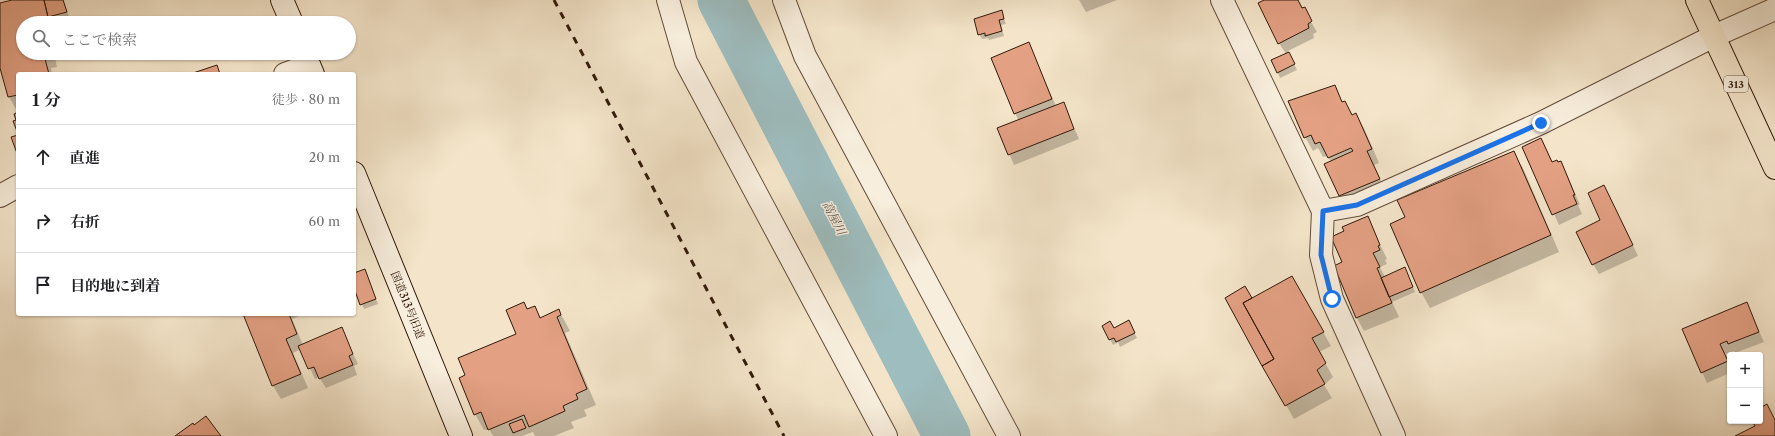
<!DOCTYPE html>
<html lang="ja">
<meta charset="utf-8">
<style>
body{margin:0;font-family:"Libre Caslon Text","Noto Serif JP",serif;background:#f2f2f2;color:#202124}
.controls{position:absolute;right:12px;bottom:12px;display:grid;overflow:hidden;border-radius:4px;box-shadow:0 1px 3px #0004}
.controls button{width:36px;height:36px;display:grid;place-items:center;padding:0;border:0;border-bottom:1px solid #e0e0e0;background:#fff;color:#202124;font:20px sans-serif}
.stop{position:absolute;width:12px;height:12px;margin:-9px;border:3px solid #1a73e8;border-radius:50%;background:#fff}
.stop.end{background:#1a73e8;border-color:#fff;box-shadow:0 1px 4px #0008}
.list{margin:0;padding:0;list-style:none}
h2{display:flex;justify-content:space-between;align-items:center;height:52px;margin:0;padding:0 16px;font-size:17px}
h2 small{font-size:13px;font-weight:400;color:#757577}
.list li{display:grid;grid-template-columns:26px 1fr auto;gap:12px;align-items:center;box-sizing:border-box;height:64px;padding:0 16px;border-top:1px solid #e0e0e0}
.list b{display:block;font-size:15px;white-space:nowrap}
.list em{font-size:13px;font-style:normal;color:#757577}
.icon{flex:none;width:22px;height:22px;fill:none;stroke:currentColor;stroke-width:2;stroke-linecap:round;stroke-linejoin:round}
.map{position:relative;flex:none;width:1775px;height:436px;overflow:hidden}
.search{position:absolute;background:#fff;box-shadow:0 1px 3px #0004;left:16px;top:16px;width:340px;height:44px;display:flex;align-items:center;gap:10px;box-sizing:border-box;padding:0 14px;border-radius:22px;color:#757577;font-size:15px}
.panel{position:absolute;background:#fff;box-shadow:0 1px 3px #0004;left:16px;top:72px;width:340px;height:244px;border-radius:4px}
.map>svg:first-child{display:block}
.shadow{fill:#0003}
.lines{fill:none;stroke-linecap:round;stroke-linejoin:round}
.river{stroke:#9ebdbf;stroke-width:47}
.building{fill:#e3a083;stroke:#31190a}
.street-casing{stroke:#624c3a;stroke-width:24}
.secondary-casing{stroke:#31190a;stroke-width:24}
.highway-casing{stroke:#31190a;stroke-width:24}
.street{stroke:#f8eedd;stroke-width:22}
.secondary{stroke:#f8eedd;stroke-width:22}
.highway{stroke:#f4e5ca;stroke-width:22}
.rail{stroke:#31190a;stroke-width:3;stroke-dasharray:7 7;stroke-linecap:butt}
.route{stroke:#1a73e8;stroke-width:5}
.labels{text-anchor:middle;stroke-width:3;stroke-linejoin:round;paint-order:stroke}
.shield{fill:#f8eedd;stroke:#6d5949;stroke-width:1}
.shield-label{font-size:10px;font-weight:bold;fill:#31190a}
.street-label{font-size:11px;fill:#31190a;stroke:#f8eedd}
.water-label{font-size:12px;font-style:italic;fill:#575249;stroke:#f8eedd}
</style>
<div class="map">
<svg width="1775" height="436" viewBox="0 0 1775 436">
<rect width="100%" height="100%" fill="#f4e5ca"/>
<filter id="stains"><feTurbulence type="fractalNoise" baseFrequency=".005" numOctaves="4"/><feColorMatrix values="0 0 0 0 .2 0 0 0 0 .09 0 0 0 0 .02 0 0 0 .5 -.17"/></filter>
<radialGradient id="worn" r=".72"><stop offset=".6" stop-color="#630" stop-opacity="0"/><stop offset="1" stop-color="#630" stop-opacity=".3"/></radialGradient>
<path class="shadow" d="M16,0H64L69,17L53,23H23V53H54L57,67L51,68L52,74H18V110L17,111L9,97L0,64V4Z
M1079,0H1117L1086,12Z
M1267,0H1298L1317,32L1313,34L1314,38L1288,51L1297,70L1280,78L1278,73L1286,54L1279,43Z
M1001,11L1006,24L1001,25L1004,36L989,40L988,38L982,39L979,34Z
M1028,44L1056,106L1063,103L1079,139L1014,165L999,129L1019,121L1015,113Z
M1334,86L1343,103L1345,102L1353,116L1356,115L1364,128L1379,163L1374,165L1386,193L1348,209L1326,164L1331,162L1328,156L1323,157L1318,148L1313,151L1305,137Z
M1541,139L1553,163L1560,162L1566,172L1580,205H1578L1582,214L1559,225L1523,147Z
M1513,152L1523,168L1559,252L1430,308L1421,292L1406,218Z
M1610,197L1638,256L1599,274L1593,264L1601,221Z
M1367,217L1387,259L1385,260L1387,264L1380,267L1385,277L1407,274L1415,292L1392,302L1399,317L1364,331L1357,318L1343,262L1345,231Z
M365,270L378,304L364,309L354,285V274Z
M1292,277L1331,346L1319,352L1333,377L1324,385L1332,398L1294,419L1226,299L1245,288L1252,300Z
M1746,303L1764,342L1735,353L1734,351L1725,354L1730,365V373L1707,383L1683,329Z
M534,307L541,318L559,311L568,327L570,331L565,333L596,405L584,410L587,416L571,422L574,428L554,436H535L533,432L522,436H493L489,429L484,430L475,414L467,376L517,335L527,310Z
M244,314H304L292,319L303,345L341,329L358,364L354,366L357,375L326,388L319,377L315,379L301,349L293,353L308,388L281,399L273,386Z
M1130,325L1137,338L1120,347L1118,342L1113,345L1103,326L1114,329Z"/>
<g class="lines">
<path class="river" d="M721,0L947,436"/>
</g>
<path class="building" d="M12,0H44L48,17L31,23H23V53H50L44,55L49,74H18V95L8,97L0,68V3Z
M44,0H63L67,12L48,17Z
M1264,0H1298L1302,8L1305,7L1312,21L1308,24L1309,28L1278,44L1258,3Z
M1002,10L1004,19L999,20L1002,31L985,36V33L978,35L974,19Z
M1029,42L1052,99L1014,114L991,58Z
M1289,52L1295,64L1277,73L1271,60Z
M217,65L220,74H190Z
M1335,85L1342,102L1345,101L1352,115L1356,113L1372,149L1367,151L1380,179L1339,196L1324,164L1353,151L1351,148L1328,158L1320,142L1315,144L1311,135L1304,138L1288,101Z
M1064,102L1074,129L1008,155L997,128Z
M18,112V134L13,121L16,120L14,114Z
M18,135V156L11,137Z
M1541,138L1552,162L1557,160L1558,162L1561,161L1575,195H1573L1577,204L1552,215L1522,147Z
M1514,151L1551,235L1420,293L1390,224L1405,217L1397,200Z
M1604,185L1633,245L1592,265L1576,232L1600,220L1588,193Z
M1368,216L1380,245L1378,246L1380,250L1373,253L1380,267L1377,268L1392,303L1356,318L1334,266L1342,262L1331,237L1344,231L1342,227Z
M1405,267L1413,287L1389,297L1381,278Z
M365,269L376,299L360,305L354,288V273Z
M1292,276L1324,332L1312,338L1326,363L1317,370L1325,384L1285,406L1262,366L1274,359L1243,303Z
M1245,286L1252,298L1243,303L1274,359L1262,366L1225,298Z
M524,302L527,309L535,306L540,318L559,309L561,315L557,317L587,389L576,394L578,399L563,406L565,411L529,427L524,415L488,430L481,412L474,415L459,378L465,375L458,358L516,334L506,310Z
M1747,302L1759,332L1728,344L1727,341L1720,344L1728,361L1701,373L1682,329Z
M243,314H289L297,334L286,339L301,374L272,386Z
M1129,320L1135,333L1116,342L1114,338L1109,340L1102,326L1110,321L1114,328Z
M342,327L353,354L349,356L353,365L319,379L314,367L308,369L298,346Z
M1767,404L1775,420V436H1735L1755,426L1752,421H1760V408Z
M206,416L221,436H175L193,423L194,425Z
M522,419L526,428L513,433L509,424Z"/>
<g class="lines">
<g class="street-casing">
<path id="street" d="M668,0L686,62L886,436
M784,0L805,56L1009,436
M1222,0L1323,211L1321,255L1332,299L1394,436
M285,74L309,65
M0,196L18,186
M1323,211L1357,205L1541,123L1714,36L1775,9"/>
</g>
<g class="secondary-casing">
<path id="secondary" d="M282,0L292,23
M304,53L313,74
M354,173L461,436"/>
</g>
<g class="highway-casing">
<path id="highway" d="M1697,0L1775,168"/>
</g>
<use href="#street" class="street"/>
<use href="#secondary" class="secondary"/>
<use href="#highway" class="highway"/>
<path class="rail" d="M554,0L784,436"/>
</g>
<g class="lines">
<path class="route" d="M1332,299L1321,255L1323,211L1357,205L1541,123"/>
</g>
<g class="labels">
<rect class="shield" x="1724" y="76" width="24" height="16" rx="3"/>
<g class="shield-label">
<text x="1736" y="88">313</text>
</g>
<g class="street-label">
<text transform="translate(408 305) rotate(68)" y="4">国道313号旧道</text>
</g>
<g class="water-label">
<text transform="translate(834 218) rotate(63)" y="4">高屋川</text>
</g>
</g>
<rect width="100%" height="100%" filter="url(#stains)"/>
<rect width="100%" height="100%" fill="url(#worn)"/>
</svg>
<div class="controls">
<button>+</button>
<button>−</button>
</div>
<div class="stop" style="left:1332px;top:299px"></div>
<div class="stop end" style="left:1541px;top:123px"></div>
<div class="search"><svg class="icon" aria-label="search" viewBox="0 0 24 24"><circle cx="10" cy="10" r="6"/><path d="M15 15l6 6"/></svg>ここで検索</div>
<section class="panel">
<h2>1 分<small>徒歩 · 80 m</small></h2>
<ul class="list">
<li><svg class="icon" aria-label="ahead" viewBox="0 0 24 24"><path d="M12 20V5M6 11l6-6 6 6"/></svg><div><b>直進</b></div><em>20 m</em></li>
<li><svg class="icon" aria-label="right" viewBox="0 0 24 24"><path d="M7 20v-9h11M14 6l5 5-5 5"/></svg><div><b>右折</b></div><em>60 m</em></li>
<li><svg class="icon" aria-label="arrive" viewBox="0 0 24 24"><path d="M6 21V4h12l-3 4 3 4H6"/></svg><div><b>目的地に到着</b></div></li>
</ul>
</section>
</div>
